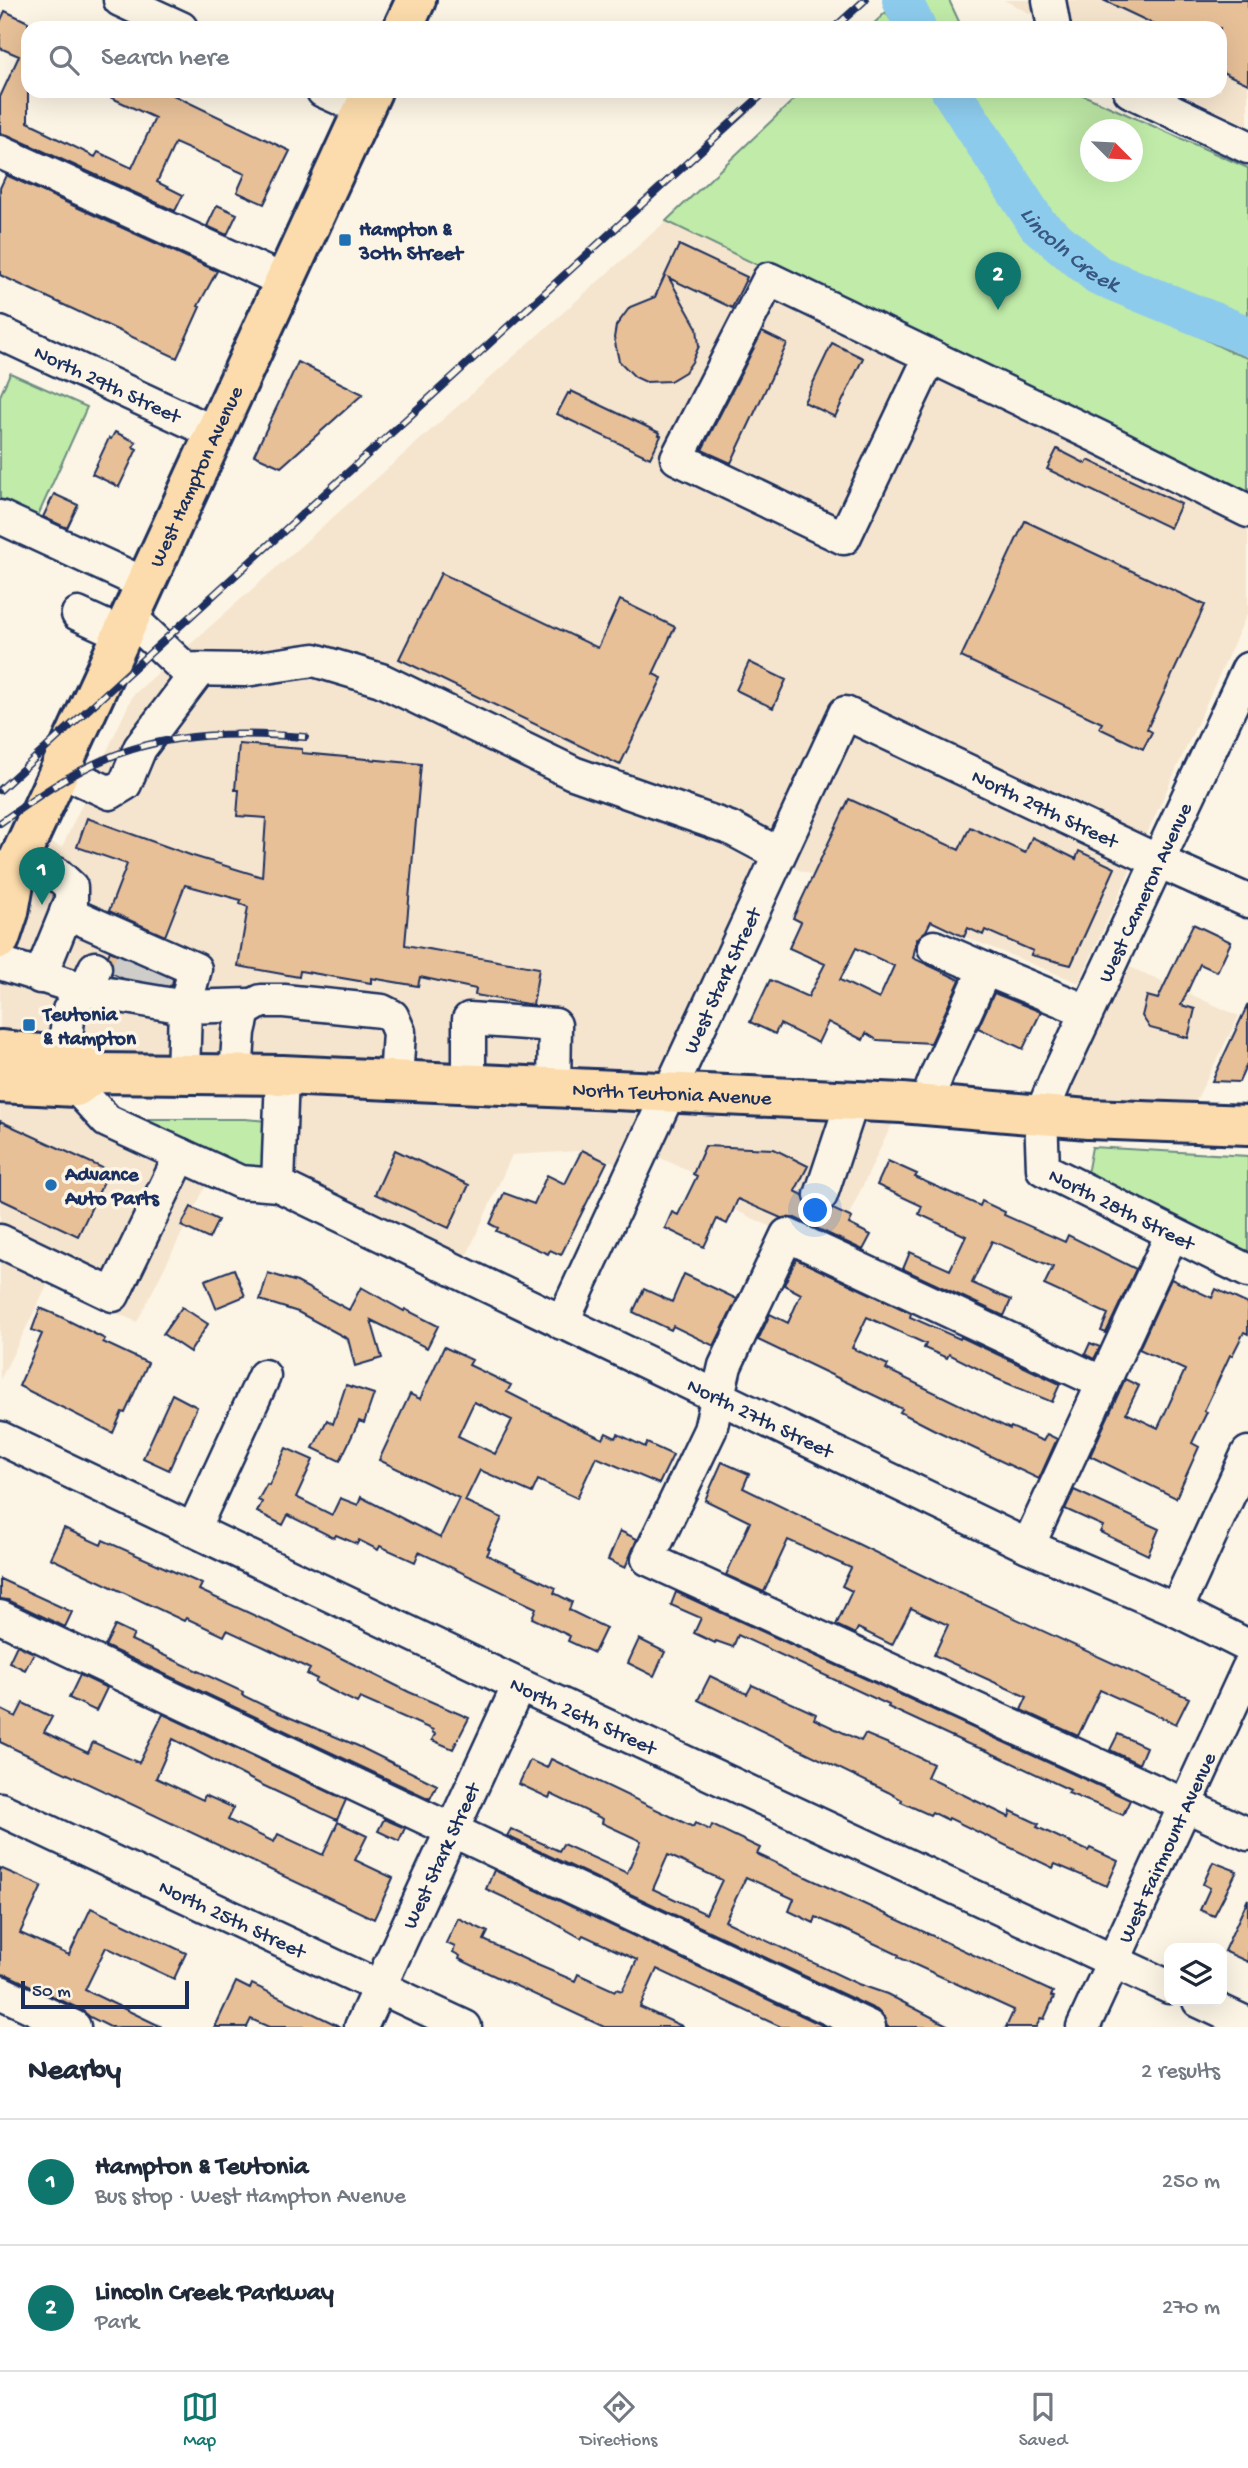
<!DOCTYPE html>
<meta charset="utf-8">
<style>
body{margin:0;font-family:"Gochi Hand",sans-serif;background:#f6f6f7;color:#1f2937}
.controls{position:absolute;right:21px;bottom:21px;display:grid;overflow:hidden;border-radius:14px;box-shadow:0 7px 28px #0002}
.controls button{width:63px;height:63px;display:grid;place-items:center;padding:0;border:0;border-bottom:2px solid #e0e1e3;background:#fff;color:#1f2937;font:35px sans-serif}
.compass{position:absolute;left:1080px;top:119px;width:63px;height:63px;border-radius:50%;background:#fff;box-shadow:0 7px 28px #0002;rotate:114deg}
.scale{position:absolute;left:21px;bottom:18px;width:168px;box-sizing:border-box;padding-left:7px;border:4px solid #1b2f5e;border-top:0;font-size:19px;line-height:24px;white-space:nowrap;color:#1b2f5e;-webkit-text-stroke:5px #fcf5e5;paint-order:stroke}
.you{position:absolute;left:816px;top:1211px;width:24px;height:24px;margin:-18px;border:5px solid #fff;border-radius:50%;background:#1a73e8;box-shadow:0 0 0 10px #1a73e833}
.badge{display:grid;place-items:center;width:46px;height:46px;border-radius:50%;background:#0f766e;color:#fff;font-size:23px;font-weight:700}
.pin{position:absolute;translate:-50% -58px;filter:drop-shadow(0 2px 4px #0008)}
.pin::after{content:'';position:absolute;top:37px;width:24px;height:21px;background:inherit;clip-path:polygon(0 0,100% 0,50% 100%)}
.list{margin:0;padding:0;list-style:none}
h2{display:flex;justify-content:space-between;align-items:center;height:91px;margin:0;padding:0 28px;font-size:30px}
h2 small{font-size:23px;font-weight:400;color:#747a83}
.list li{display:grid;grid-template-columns:46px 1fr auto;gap:21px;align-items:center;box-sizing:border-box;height:126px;padding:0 28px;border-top:2px solid #e0e1e3}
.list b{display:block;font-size:26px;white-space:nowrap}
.list p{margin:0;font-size:23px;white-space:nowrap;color:#747a83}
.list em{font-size:23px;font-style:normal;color:#747a83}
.icon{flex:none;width:38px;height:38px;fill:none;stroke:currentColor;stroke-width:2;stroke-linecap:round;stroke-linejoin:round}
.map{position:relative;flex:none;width:1248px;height:2027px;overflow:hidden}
.search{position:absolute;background:#fff;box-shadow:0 7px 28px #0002;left:21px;right:21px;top:21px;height:77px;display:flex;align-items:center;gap:18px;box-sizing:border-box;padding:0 24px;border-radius:21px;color:#747a83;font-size:26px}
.sheet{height:343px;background:#fff}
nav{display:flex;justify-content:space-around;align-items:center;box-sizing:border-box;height:98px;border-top:2px solid #e0e1e3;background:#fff;font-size:19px;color:#747a83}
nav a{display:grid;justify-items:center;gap:4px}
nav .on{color:#0f766e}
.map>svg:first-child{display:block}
.built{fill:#f6e5ce}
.green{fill:#c0eba8;stroke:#6e8d83;stroke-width:2;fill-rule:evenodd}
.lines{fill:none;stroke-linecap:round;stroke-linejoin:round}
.river{stroke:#8dcbed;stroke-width:40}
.building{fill:#e7c098;stroke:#1b2f5e;stroke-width:2;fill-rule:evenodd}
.minor-tunnel{stroke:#cfcdca;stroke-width:32;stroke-dasharray:32 16;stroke-linecap:butt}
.minor-casing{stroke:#1b2f5e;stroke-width:37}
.major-casing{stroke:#1b2f5e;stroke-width:44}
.minor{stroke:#fcf5e5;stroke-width:32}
.major{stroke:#fcdcac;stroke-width:38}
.rail-casing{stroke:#1b2f5e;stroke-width:8}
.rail{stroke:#fcf5e5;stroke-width:5;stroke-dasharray:16;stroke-linecap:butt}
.poi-dot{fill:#1f6fb2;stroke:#fcf5e5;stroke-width:2.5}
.labels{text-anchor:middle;stroke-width:7;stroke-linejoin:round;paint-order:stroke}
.poi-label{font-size:21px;font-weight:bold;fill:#1b2f5e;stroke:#fcf5e5;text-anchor:start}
.street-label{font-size:21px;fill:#1b2f5e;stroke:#fcf5e5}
.water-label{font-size:23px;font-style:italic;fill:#385682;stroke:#fcf5e5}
</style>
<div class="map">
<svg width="1248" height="2027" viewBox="0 0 1248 2027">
<rect width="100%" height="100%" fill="#fcf5e5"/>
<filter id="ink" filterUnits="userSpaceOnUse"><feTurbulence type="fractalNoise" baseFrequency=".0143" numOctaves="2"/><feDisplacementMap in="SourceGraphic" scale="14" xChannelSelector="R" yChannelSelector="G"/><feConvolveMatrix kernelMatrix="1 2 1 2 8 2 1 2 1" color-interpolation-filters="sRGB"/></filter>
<g filter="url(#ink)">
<path class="built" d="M1004,0H1248V126L1175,91H1220V28H1057Z
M666,221L1248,497V612L1079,983L767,857L669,1094L902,1103L830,1255L735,1210L743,1196L643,1150L634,1169L579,1151L512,1155L459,1273L278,1185L282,1075H83L98,1114L214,1170L137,1322L48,1284L0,1380V939L30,835L62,847L133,695Z
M1112,959L1239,1016L1185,1122L1042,1115Z"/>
<path class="green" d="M922,0H949L962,28H936Z
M886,12L896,28H869Z
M803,91H935C972,151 1004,221 1059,267L1231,352L1248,358V498L973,369L666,221Z
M968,91H1074L1248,168V320L1110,264L1032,200L998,146ZM1090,130H1132V172H1090Z
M10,373L87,407L36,520L0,503V396Z
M134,1119H245L267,1121L265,1163L261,1170L252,1173Z
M1092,1147L1248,1156V1252L1085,1175L1088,1169Z"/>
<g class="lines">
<g class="river">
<path d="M902,0L916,28"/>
<path id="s1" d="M951,91L1038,225L1098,275L1248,336"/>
</g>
</g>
<path class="building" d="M1103,0H1248V84L1220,71V28H1162Z
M5,11L28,22V122L45,130L44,132L95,157L98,152L132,168L155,118L97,91H165L290,151L264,204L237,192L245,174L175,143L157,182L183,195L175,211L8,135L0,134V97L19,56L0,48V22Z
M6,175L217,271L198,306L200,307L177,358L0,275V188Z
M217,205L237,214L227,235L207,226Z
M679,245L747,277L732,308L669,278L697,328L699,346L692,362L685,372L670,381L646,382L635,377L619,361L614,338L616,326L630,307L655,297Z
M762,332L787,344L731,463L702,450Z
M832,343L863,358L835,417L804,402Z
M298,362L363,394L281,467L254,455Z
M571,391L660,433L659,435L661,436L650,458L557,414L568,393L570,394Z
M115,432L136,442L133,447L137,449L119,487L92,474L109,438L111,439Z
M1057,449L1086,464L1088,460L1181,504L1170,528L1047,469Z
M54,494L78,505L67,528L43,517Z
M1025,521L1205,605L1147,729L1152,732L1143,749L1099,728L1102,723L961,657Z
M441,573L598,648L620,600L675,627L653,674L662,678L620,765L399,659Z
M749,662L786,680L773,708L736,690Z
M239,744L302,749V753L421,764L405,945L539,968L533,1005L475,995L476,989L420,977L418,986L371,978V983L300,971L299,977L238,966L248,907L240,904L241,900L185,885L165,936L109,911L127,864L77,847L87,818L193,856L262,877L266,818L237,816L239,790H235Z
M849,799L959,850L970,827L1025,853L1032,837L1076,859L1079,851L1115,868L1071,965L1031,955L1033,951L985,930L983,935L968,928L964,937L931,921L926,931L917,939L913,958L960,980L931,1043L877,1040L866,1033L863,1040L828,1022L818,1043L780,1024L775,1034L750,1022L770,980L808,997L825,964L789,948L801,922L793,918ZM856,948L894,966L879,999L840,980Z
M1193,924L1231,942L1217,972L1200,964L1181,1005L1195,1009L1188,1038L1150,1028L1142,1016L1147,996L1158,999Z
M110,951L173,979L172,986L123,978L112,973L113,966L108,956Z
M994,993L1041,1012L1023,1049L978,1028Z
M1248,1004V1062L1239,1082L1212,1081Z
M0,1121L109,1171L78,1236L0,1199Z
M705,1146L774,1149L808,1166L795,1191L803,1195L807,1207L815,1212L824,1213L833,1209L852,1218L849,1224L871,1235L863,1250L795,1218H781L738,1199L727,1224L717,1219L704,1247L665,1228L672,1212L678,1215L697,1176L693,1174Z
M395,1150L469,1185L449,1228L375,1194Z
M582,1150L607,1162L561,1255L550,1250L548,1254L496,1231L498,1228L490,1224L504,1193L534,1204L547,1175L565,1184Z
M888,1161L917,1174L915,1177L980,1206L982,1201L1005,1212L1004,1215L1065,1242L1068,1235L1136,1269L1106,1333L1101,1331L1108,1314L1044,1285L1053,1267L992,1241L972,1283L1011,1300L1004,1316L903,1269L910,1252L950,1270L966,1236L919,1214L922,1206L877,1185Z
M191,1207L218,1220L209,1239L181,1226Z
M796,1259L911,1313L910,1317L960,1339L961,1337L1060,1384L1052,1402L995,1378V1377L949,1354L947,1358L924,1348L926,1344L867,1317L852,1348L888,1365L886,1369L1010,1429L1011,1427L1043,1441L1047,1434L1057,1439L1039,1479L933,1429L900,1412L902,1409L882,1399L758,1340L770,1314L788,1323L801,1294L784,1285Z
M234,1269L245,1296L216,1308L205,1280Z
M268,1273L297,1282L349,1310L361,1287L404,1311L405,1309L438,1326L427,1348L371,1320L382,1358L355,1366L348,1339L298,1312L260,1300Z
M684,1274L737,1299L714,1346L673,1326L671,1330L633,1312L644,1289L672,1302Z
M1171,1279L1212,1298L1216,1289L1248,1304V1334L1244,1332L1232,1356L1230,1355L1204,1411L1207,1412L1192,1443L1199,1447L1176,1498L1090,1456L1125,1379L1139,1386L1126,1413L1158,1428L1185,1370L1139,1349Z
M182,1307L208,1324L190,1352L163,1334Z
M40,1308L59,1316L105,1339L103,1342L148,1363L125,1413L122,1412L113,1433L19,1386L42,1334L32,1330Z
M1090,1343L1100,1347L1094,1359L1085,1354Z
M444,1347L472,1360L469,1365L511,1385L507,1392L566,1422L603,1439L606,1433L616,1438L618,1434L645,1447L647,1443L673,1455L659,1484L596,1457L577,1498L538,1480L532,1493L480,1470L465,1501L502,1518L488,1548L490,1549L487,1555L556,1588L554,1593L572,1602L569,1610L606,1628L594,1653L568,1641L570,1636L532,1618L536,1608L419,1552L415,1562L380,1546L378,1550L359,1540L357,1544L336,1535L334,1538L288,1515L283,1525L257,1512L262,1502L258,1500L267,1484L269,1485L286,1448L313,1460L296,1497L332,1515L340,1498L358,1505L361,1497L440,1538L459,1498L379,1460L410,1394L420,1399ZM474,1402L512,1420L495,1454L458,1436Z
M346,1385L374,1394L364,1423L359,1421L340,1461L313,1448L327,1420L333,1424Z
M172,1394L197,1407L169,1470L143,1458Z
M722,1462L749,1474L743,1488L936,1582L1189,1698L1176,1724L1100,1690L1078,1736L1021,1710L1027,1697L934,1655L948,1625L911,1608L892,1645L858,1628L855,1634L836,1625L852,1591L842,1586L851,1568L788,1540L764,1592L726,1575L750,1522L705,1500Z
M1074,1490L1159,1529L1148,1555L1100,1532L1103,1526L1065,1509Z
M64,1528L101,1545L103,1540L177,1573L202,1584L199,1590L275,1625L409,1692L469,1718L453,1749L432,1740L435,1734L432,1732L433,1730L360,1698L357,1703L315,1682L317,1679L307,1674L310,1669L264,1647L227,1630L224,1636L186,1618L184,1621L50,1558Z
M620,1531L637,1539L625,1568L608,1560Z
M0,1579L72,1612L65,1627L8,1600L0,1599Z
M676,1592L1130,1800L1123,1815L1068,1793L1070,1790L985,1750L968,1744L888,1707L889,1705L738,1635L733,1647L716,1641L715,1643L694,1633L701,1618L671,1605Z
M115,1626L134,1635L131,1640L243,1692L242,1695L279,1713L358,1746L437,1785L430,1799L105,1646Z
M639,1639L665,1652L654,1676L628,1663Z
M17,1645L34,1653L25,1670L9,1662Z
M80,1675L107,1688L96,1711L69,1698Z
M710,1676L747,1694L752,1685L816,1714L814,1719L861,1741L865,1734L908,1752L933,1764L927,1777L1009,1817L1011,1811L1039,1824L1037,1827L1088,1851L1090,1848L1118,1861L1107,1886L1055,1864L1053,1868L949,1818L948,1820L932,1812L930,1815L901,1802L902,1800L888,1792L698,1700Z
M23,1703L52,1717L44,1732L88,1753L93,1742L139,1763L163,1714L346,1800L337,1820L260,1784L173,1739L156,1778L203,1800L205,1795L234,1808L228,1820L274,1842L278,1834L323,1855L338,1822L367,1836L355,1860L393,1878L374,1919L0,1742V1709L16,1717Z
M1118,1734L1146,1747L1139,1764L1110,1750Z
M551,1759L693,1827L695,1823L710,1830L712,1825L760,1848L757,1854L791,1870L1053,1992L1051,1996L1054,1997L1044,2019L1041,2018L1036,2027H1006L1014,2010L898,1957L899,1955L852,1933L816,1917L814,1923L789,1911L794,1899L746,1877L725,1921L858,1984L887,1994L951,2027H887L884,2017L877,2010L507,1836L511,1829L559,1851L563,1844L627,1873L641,1841L602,1823L603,1819L551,1794L549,1798L519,1784L530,1760L547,1768ZM668,1855L722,1880L706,1914L653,1889Z
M384,1819L405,1828L399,1841L378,1831Z
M1213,1862L1237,1871L1214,1916L1200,1910L1210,1888L1203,1884Z
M0,1868L42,1886L20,1933L69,1955L91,1908L186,1953L174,1979L106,1947L85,1990L162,2027H110L90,2017L82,2010L8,1975L0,1974Z
M494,1870L826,2027H781L657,1969L640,2007L684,2027H604L484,1971L459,1959L460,1956L453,1952L455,1947L446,1943L458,1918L488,1932L484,1940L535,1964L575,1981L578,1974L615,1991L616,1989L622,1991L637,1960L583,1935L581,1938L531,1910L486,1889Z
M1248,1899V1962L1224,1951Z
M236,1982L250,1989L252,1984L341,2027H269L251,2019L247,2027H215Z"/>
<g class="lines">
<path class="minor-tunnel" d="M124,978L134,956
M150,989L160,967"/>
<g class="minor-casing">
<g id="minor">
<path d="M120,0L181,28"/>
<path d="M1049,0L1054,28"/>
<path d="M323,91L363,109"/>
<path d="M1130,91L1248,147"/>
<path d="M0,152L284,281"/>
<path id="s2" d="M0,333L215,433"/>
<path d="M930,357L844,538L677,458L769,279L1101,438L1248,511"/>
<path d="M0,517L145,584"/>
<path d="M78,614L122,634"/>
<path d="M130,617L185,669L245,670L314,660L381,680L573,773L730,828L779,854"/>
<path id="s3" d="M1248,669L1056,1079L1041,1115L1043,1169L1248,1271"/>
<path d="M60,770L110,793L125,784L140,748L199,670"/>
<path d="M18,861L57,874L71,887V901L40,977"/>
<path d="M66,912L195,969L185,1007L183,1075"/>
<path d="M934,947L985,969"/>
<path d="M0,963L85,990L95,968"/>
<path d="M64,1056L69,1010L85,990L185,1007L250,1005"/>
<path d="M236,1075L239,1032L244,1011L261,1001H284L382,1011L392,1016L399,1032L396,1081"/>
<path d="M469,1085V1019L555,1025L554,1088"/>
<path id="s4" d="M76,1087L107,1121L240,1182L278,1185L1028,1546L1176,1610L1248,1646"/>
<path d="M925,1106L938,1072L985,969L1087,1011"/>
<path d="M278,1185L282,1075"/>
<path d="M821,1195L852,1102"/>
<path d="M0,1241L113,1295L181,1155"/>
<path id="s5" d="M562,1323L845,713L1158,861L1248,901"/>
<path d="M1103,1383L787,1235L725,1366L710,1430L648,1559L1248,1834"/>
<path id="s6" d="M0,1438L519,1685L1169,1987"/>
<path d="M193,1530L264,1376"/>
<path d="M1028,1546L1172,1234"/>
<path d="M1176,1610L1248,1453"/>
<path d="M0,1617L869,2027"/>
<path id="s7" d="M0,1809L465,2027"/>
<path d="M0,1992L74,2027"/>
<path d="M1199,2001L1248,2024"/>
<path id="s8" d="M361,2027L519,1685"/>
<path id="s9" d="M1083,2027L1248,1669"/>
</g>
</g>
<g class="major-casing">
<g id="major">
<path d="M403,28L416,0"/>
<path id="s10" d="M0,884L18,861L372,91"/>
<path d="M0,939L9,912L18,861"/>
<path d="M0,1050L78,1058L95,1073"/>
<path id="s11" d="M0,1083L76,1087L95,1073L282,1075L902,1103L1088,1119L1248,1125"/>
</g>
</g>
<use href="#minor" class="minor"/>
<use href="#major" class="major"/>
<g class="rail-casing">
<path id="rail" d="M834,28L865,0
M0,790L766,91
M0,823C35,798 70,773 110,757C172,732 239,732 305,737"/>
</g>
<use href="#rail" class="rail"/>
</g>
</g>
<g class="poi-dot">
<rect x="338" y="233" width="14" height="14" rx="3.5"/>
<rect x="22" y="1018" width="14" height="14" rx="3.5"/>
<circle cx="51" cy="1185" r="7"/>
</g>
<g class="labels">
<g class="poi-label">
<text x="359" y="235">Hampton &amp;<tspan x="359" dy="24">30th Street</tspan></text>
<text x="43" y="1020">Teutonia<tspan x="43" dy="24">&amp; Hampton</tspan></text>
<text x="65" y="1180">Advance<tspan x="65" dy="24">Auto Parts</tspan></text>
</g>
<g class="street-label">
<text dy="7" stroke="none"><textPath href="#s2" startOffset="119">North 29th Street</textPath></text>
<text dy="7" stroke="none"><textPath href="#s10" startOffset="453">West Hampton Avenue</textPath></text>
<text dy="7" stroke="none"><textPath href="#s5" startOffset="894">North 29th Street</textPath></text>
<text transform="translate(1144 892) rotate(-65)" y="7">West Cameron Avenue</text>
<text dy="7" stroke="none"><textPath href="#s5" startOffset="378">West Stark Street</textPath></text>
<text dy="7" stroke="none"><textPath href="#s11" startOffset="677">North Teutonia Avenue</textPath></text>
<text dy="7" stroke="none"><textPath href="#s3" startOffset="634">North 28th Street</textPath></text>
<text dy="7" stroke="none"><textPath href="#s4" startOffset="766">North 27th Street</textPath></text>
<text dy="7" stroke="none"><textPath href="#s6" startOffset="646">North 26th Street</textPath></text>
<text dy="7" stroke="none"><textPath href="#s9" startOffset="198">West Fairmount Avenue</textPath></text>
<text dy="7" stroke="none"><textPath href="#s8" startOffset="189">West Stark Street</textPath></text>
<text dy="7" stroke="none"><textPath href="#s7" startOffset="257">North 25th Street</textPath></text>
</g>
<g class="water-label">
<text dy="8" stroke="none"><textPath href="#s1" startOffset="200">Lincoln Creek</textPath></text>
</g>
</g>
</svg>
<div class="controls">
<button><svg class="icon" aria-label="layers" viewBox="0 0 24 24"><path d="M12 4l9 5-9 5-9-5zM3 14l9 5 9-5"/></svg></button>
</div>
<svg class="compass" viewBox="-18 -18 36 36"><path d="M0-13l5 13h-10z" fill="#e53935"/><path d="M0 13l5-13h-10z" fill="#747a83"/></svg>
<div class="scale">50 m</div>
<div class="you"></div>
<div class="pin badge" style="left:42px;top:905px">1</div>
<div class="pin badge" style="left:998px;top:310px">2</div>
<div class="search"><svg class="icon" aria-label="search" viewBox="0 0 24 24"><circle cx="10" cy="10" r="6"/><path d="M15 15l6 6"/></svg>Search here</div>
</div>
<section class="sheet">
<h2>Nearby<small>2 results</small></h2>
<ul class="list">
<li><span class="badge">1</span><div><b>Hampton &amp; Teutonia</b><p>Bus stop · West Hampton Avenue</p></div><em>250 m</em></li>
<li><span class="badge">2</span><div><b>Lincoln Creek Parkway</b><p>Park</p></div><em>270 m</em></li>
</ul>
</section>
<nav>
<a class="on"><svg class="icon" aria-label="map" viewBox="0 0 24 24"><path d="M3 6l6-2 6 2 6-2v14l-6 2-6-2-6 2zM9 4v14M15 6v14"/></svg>Map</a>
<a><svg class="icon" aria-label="directions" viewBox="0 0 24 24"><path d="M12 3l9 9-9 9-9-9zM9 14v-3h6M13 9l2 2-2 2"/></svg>Directions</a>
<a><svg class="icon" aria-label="saved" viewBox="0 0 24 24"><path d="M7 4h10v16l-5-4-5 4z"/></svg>Saved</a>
</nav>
